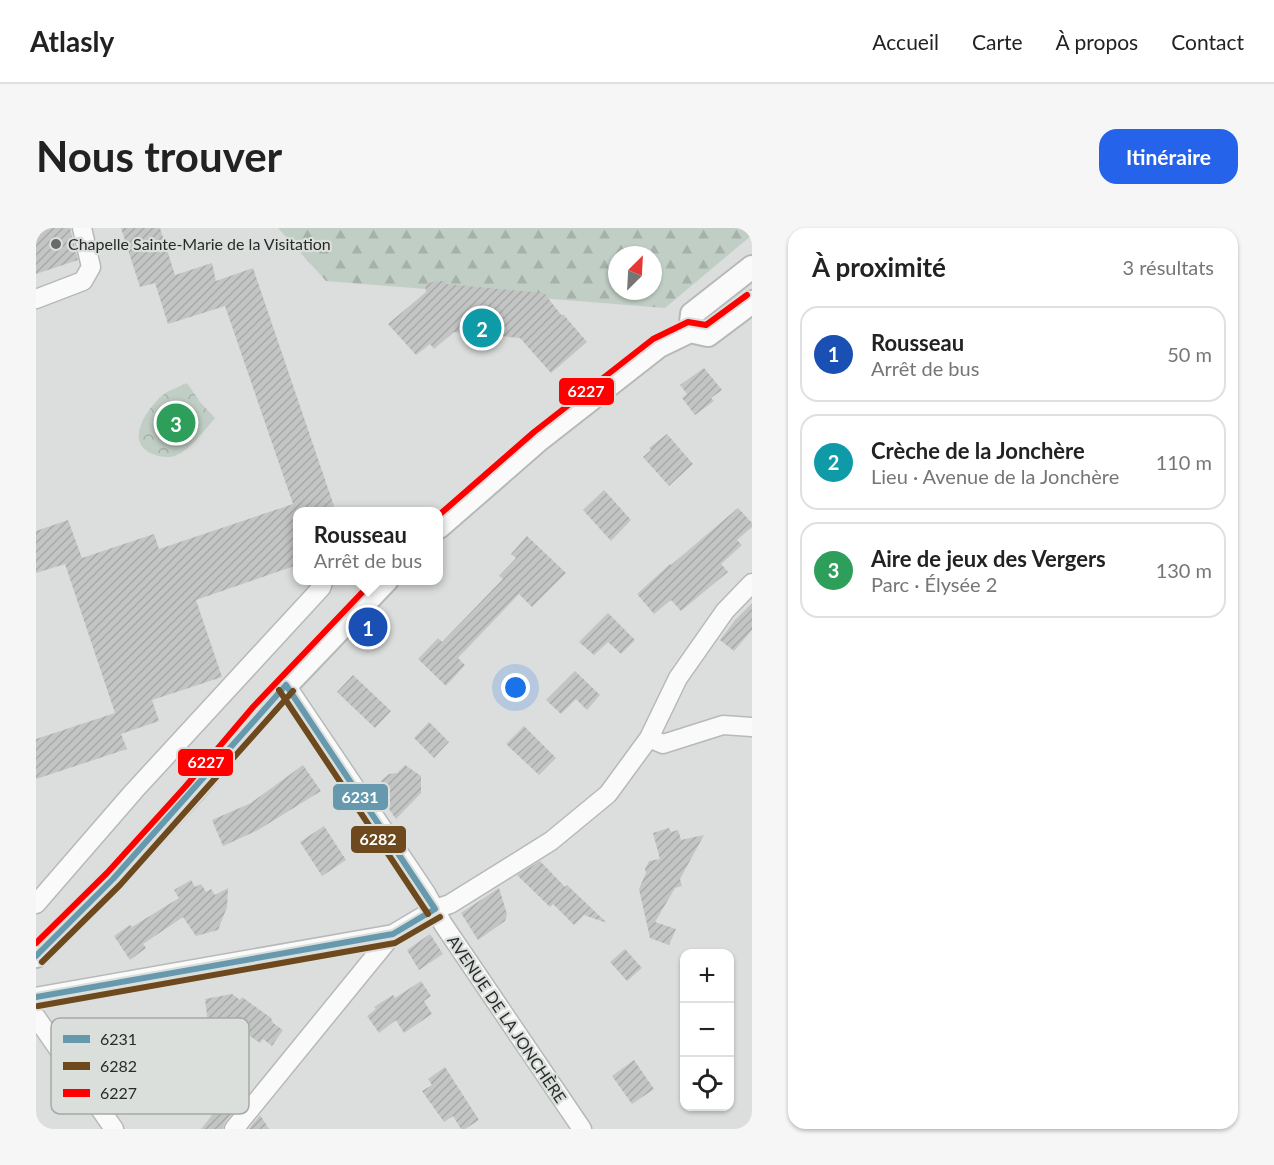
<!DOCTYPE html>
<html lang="fr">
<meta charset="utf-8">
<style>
body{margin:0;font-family:Lato,sans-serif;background:#f6f6f6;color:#222}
.controls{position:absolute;right:18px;bottom:18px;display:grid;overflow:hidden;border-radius:12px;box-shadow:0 2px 4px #0004}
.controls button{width:54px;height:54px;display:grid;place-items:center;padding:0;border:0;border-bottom:2px solid #e0e0e0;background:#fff;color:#222;font:30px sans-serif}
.compass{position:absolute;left:572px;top:18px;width:54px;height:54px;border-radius:50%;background:#fff;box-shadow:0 2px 4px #0004;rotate:24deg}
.you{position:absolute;left:480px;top:460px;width:21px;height:21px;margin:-15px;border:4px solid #fff;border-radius:50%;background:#1a73e8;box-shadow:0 0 0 9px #1a73e833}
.badge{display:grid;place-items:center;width:39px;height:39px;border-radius:50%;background:#2563eb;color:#fff;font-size:20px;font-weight:700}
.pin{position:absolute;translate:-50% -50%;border:3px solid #fff;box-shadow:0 2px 6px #0006}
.popup{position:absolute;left:257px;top:279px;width:150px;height:78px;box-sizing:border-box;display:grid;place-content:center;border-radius:12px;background:#fff;filter:drop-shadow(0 2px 4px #0005);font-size:20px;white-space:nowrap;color:#767676}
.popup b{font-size:22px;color:#222}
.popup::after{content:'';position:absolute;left:50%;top:100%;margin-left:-12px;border:12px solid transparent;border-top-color:#fff}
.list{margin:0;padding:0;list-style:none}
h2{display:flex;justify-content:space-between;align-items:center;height:78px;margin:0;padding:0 24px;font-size:26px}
h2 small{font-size:20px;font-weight:400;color:#767676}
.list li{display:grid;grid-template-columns:39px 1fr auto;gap:18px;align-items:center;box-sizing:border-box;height:96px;margin:0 12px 12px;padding:0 12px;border:2px solid #e0e0e0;border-radius:18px}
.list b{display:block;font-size:22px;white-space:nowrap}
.list p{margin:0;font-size:20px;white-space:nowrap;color:#767676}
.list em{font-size:20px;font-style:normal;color:#767676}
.icon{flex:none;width:33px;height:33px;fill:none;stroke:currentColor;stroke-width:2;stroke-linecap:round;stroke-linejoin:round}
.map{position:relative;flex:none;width:716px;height:901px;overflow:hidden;border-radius:18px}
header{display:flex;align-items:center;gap:36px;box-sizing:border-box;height:84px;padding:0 30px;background:#fff;border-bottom:2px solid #e0e0e0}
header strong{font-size:28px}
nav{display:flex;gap:33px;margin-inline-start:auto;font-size:21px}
.intro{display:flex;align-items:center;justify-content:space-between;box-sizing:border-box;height:144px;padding:0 36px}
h1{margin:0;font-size:42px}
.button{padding:15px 27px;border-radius:18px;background:#2563eb;color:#fff;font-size:21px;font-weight:700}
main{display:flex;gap:36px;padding:0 36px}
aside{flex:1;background:#fff;border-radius:18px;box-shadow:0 2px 4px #0004}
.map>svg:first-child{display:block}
.forest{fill:url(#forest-firs);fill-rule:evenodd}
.park{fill:url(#park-crowns)}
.building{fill:url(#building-hatch)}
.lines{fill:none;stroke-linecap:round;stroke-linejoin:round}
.minor-casing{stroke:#b7b9b8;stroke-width:21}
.tertiary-casing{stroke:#b7b9b8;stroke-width:26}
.minor{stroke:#fafafa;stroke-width:18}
.tertiary{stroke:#fafafa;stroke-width:22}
.bus-1-casing{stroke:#dbdfdc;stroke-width:10}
.bus-2-casing{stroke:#dbdfdc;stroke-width:10}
.bus-3-casing{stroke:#dbdfdc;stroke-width:10}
.bus-1{stroke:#6799ae;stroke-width:6}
.bus-2{stroke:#6e491e;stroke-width:6}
.bus-3{stroke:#f00;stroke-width:6}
.poi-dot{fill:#686a69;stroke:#dbdfdc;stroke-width:2}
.labels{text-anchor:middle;stroke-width:4.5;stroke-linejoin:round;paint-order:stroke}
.poi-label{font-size:16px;fill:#292b2a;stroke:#dbdfdc;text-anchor:start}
.street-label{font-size:16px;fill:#292b2a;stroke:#dbdfdc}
.key{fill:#dbdfdc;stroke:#a6a9a7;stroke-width:1.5}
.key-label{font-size:16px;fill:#292b2a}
.line-badge{stroke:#dbdfdc;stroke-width:2}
.badge-label{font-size:16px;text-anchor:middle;font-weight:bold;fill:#fff}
</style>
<header>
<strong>Atlasly</strong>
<nav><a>Accueil</a><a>Carte</a><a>À propos</a><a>Contact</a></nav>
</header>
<div class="intro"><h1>Nous trouver</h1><a class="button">Itinéraire</a></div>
<main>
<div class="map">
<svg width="716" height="901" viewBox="0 0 716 901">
<defs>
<pattern id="forest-firs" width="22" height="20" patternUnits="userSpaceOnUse" patternTransform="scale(1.5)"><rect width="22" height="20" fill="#c1cec5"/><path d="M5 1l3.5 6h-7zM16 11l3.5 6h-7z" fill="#a6b1a9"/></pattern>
<pattern id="park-crowns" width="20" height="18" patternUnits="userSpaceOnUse" patternTransform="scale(1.5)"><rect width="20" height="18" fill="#c1cec5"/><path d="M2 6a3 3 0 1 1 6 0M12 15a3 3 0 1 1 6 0" fill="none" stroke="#a6b1a9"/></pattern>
<pattern id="building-hatch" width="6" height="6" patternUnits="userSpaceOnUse" patternTransform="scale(1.5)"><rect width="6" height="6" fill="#c3c5c4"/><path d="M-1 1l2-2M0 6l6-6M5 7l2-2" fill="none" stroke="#a8a9a9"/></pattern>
</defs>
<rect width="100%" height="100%" fill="#dcdedd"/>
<path class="forest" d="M242,0H716V7L629,80L290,53ZM581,27H617V63H581Z"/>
<path class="park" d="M151,155L164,174L179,190C167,204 156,220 139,228C133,230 123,229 117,226C88,215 110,181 127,167C133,162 143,159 151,155Z"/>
<path class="building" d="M0,0H34L42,32L0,46Z
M85,0H124L139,47L176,35L180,53L217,40L298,278L281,284H261V337L160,372L186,449L116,472L123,493L85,506L91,521L0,551V511L79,485L29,336L0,345V303L32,292L46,330L118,306L123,321L257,276L189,78L132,96L119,55L104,59Z
M399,53H410V56L508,65L526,88L527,86L551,114L515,145L484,110L418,104L398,121L394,116L380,127L352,96L390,64L389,57Z
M668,140L686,162L675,170L678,173L659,187L646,170L651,166L644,157Z
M631,206L657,236L633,258L607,229L615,222L613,220Z
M568,262L595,292L575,313L547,282Z
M702,280L716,295V299L701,312L706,317L685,336L692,344L645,383L635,372L618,386L601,366L634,336L635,337Z
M491,308L530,345L496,379L483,366L422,430L429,437L410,458L382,431L402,410L406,414L467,351L463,348L480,330L475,326Z
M716,375V402L698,423L684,412L699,392Z
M572,385L599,412L585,426L572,414L558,427L543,414Z
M539,443L564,467L551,482L540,471L525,486L510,472Z
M317,447L355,483L339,500L301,464Z
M393,494L413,514L398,530L378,510Z
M488,498L520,530L503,547L470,516Z
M267,537L285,563L222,602L187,618L176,592L215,575Z
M369,537L385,548V565L360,591L342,565L346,560L345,553L353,546L361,545Z
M288,598L310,632L286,648L264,614Z
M633,600L635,604L642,602L645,612L668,607L644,651L646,658L639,660L619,694L640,701L633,717L614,710L603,661L610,645L609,641L613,633L624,631L617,605Z
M504,633L529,659L531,657L571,695L548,687L538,697L517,676L514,679L481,647Z
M155,652L159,659L165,656L170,664L175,661L179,667L192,660L191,679L182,702L160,708L147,689L107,716L110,720L94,732L78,708L94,697L96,699L143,670L138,662Z
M463,660L471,686L469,693L442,712L425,685Z
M394,706L407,726L383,742L371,722Z
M589,721L606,740L591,753L574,734Z
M385,753L395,768L388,773L396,786L368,805L360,792L343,805L331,788L340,781L338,779L357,767L359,770Z
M196,766L204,772L206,769L235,790L237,795L247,802L236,818L227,811L224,815L190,791L172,795L169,771Z
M598,832L618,861L596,876L576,848Z
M409,839L443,892L429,901H425L417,888L408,894L386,863L396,857L392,851Z
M200,857L211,867L189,894L187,901H165Z
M224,887L233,901H213Z"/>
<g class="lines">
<g class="minor-casing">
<path id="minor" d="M0,71L47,53L55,39L46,0
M250,457L390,665L407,696L546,901
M613,510L627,516L687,497L716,499
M0,676L98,563L285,360L288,352
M0,769L357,706L399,681L414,676L515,613L572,566L613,510L642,450L689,383L716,355
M0,789L78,901
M198,901L357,706"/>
</g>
<g class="tertiary-casing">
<path id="tertiary" d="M654,103L656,86L716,39
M403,299L504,211L623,118L654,103L672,107L716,74
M0,728L77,651L156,565L224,485L351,352"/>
</g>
<use href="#minor" class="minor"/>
<use href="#tertiary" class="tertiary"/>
<g class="bus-1-casing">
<path id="bus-1" d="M250,457L399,681
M0,728L77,651L250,457
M0,769L357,706L399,681"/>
</g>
<g class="bus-2-casing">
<path id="bus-2" d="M243,462L392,686
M6,734L84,657L257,463
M2,778L359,715L404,689"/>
</g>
<g class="bus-3-casing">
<path id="bus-3" d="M403,287L498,204L617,111L652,94L670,97L711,67
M0,715L71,645L149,559L217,479L338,352"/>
</g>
<use href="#bus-1" class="bus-1"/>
<use href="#bus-2" class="bus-2"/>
<use href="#bus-3" class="bus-3"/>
</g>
<circle class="poi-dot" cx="20" cy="16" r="6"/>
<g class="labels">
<g class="poi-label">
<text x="32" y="22">Chapelle Sainte-Marie de la Visitation</text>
</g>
<g class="street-label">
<text transform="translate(471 791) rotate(56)" y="6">AVENUE DE LA JONCHÈRE</text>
</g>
</g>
<rect x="15" y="790" width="198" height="96" rx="9" class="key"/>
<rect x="27" y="807" width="27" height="8" fill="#6799ae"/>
<rect x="27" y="834" width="27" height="8" fill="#6e491e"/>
<rect x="27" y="861" width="27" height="8" fill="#f00"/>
<g class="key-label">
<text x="64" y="817">6231</text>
<text x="64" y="844">6282</text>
<text x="64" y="871">6227</text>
</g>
<g class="line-badge">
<rect x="522" y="149" width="57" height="29" rx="6" fill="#f00"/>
<rect x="141" y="520" width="57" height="29" rx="6" fill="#f00"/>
<rect x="296" y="555" width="57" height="28" rx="6" fill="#6799ae"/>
<rect x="314" y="597" width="57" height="29" rx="6" fill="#6e491e"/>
</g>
<g class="badge-label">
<text x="550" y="169">6227</text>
<text x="170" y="540">6227</text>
<text x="324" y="575">6231</text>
<text x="342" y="617">6282</text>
</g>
</svg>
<div class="controls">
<button>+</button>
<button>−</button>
<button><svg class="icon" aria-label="locate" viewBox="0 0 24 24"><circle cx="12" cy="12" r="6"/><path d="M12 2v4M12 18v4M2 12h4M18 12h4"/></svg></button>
</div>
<svg class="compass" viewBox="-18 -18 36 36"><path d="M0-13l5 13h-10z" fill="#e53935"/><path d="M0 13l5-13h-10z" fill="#767676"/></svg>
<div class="you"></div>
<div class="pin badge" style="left:332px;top:399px;background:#1a4fb4">1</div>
<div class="popup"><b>Rousseau</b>Arrêt de bus</div>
<div class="pin badge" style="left:446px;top:100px;background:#0f9aa8">2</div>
<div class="pin badge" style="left:140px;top:195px;background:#2e9e5b">3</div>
</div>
<aside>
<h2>À proximité<small>3 résultats</small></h2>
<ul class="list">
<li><span class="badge" style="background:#1a4fb4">1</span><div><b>Rousseau</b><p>Arrêt de bus</p></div><em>50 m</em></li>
<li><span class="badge" style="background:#0f9aa8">2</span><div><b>Crèche de la Jonchère</b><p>Lieu · Avenue de la Jonchère</p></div><em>110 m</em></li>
<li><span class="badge" style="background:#2e9e5b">3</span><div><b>Aire de jeux des Vergers</b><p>Parc · Élysée 2</p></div><em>130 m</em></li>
</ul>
</aside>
</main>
